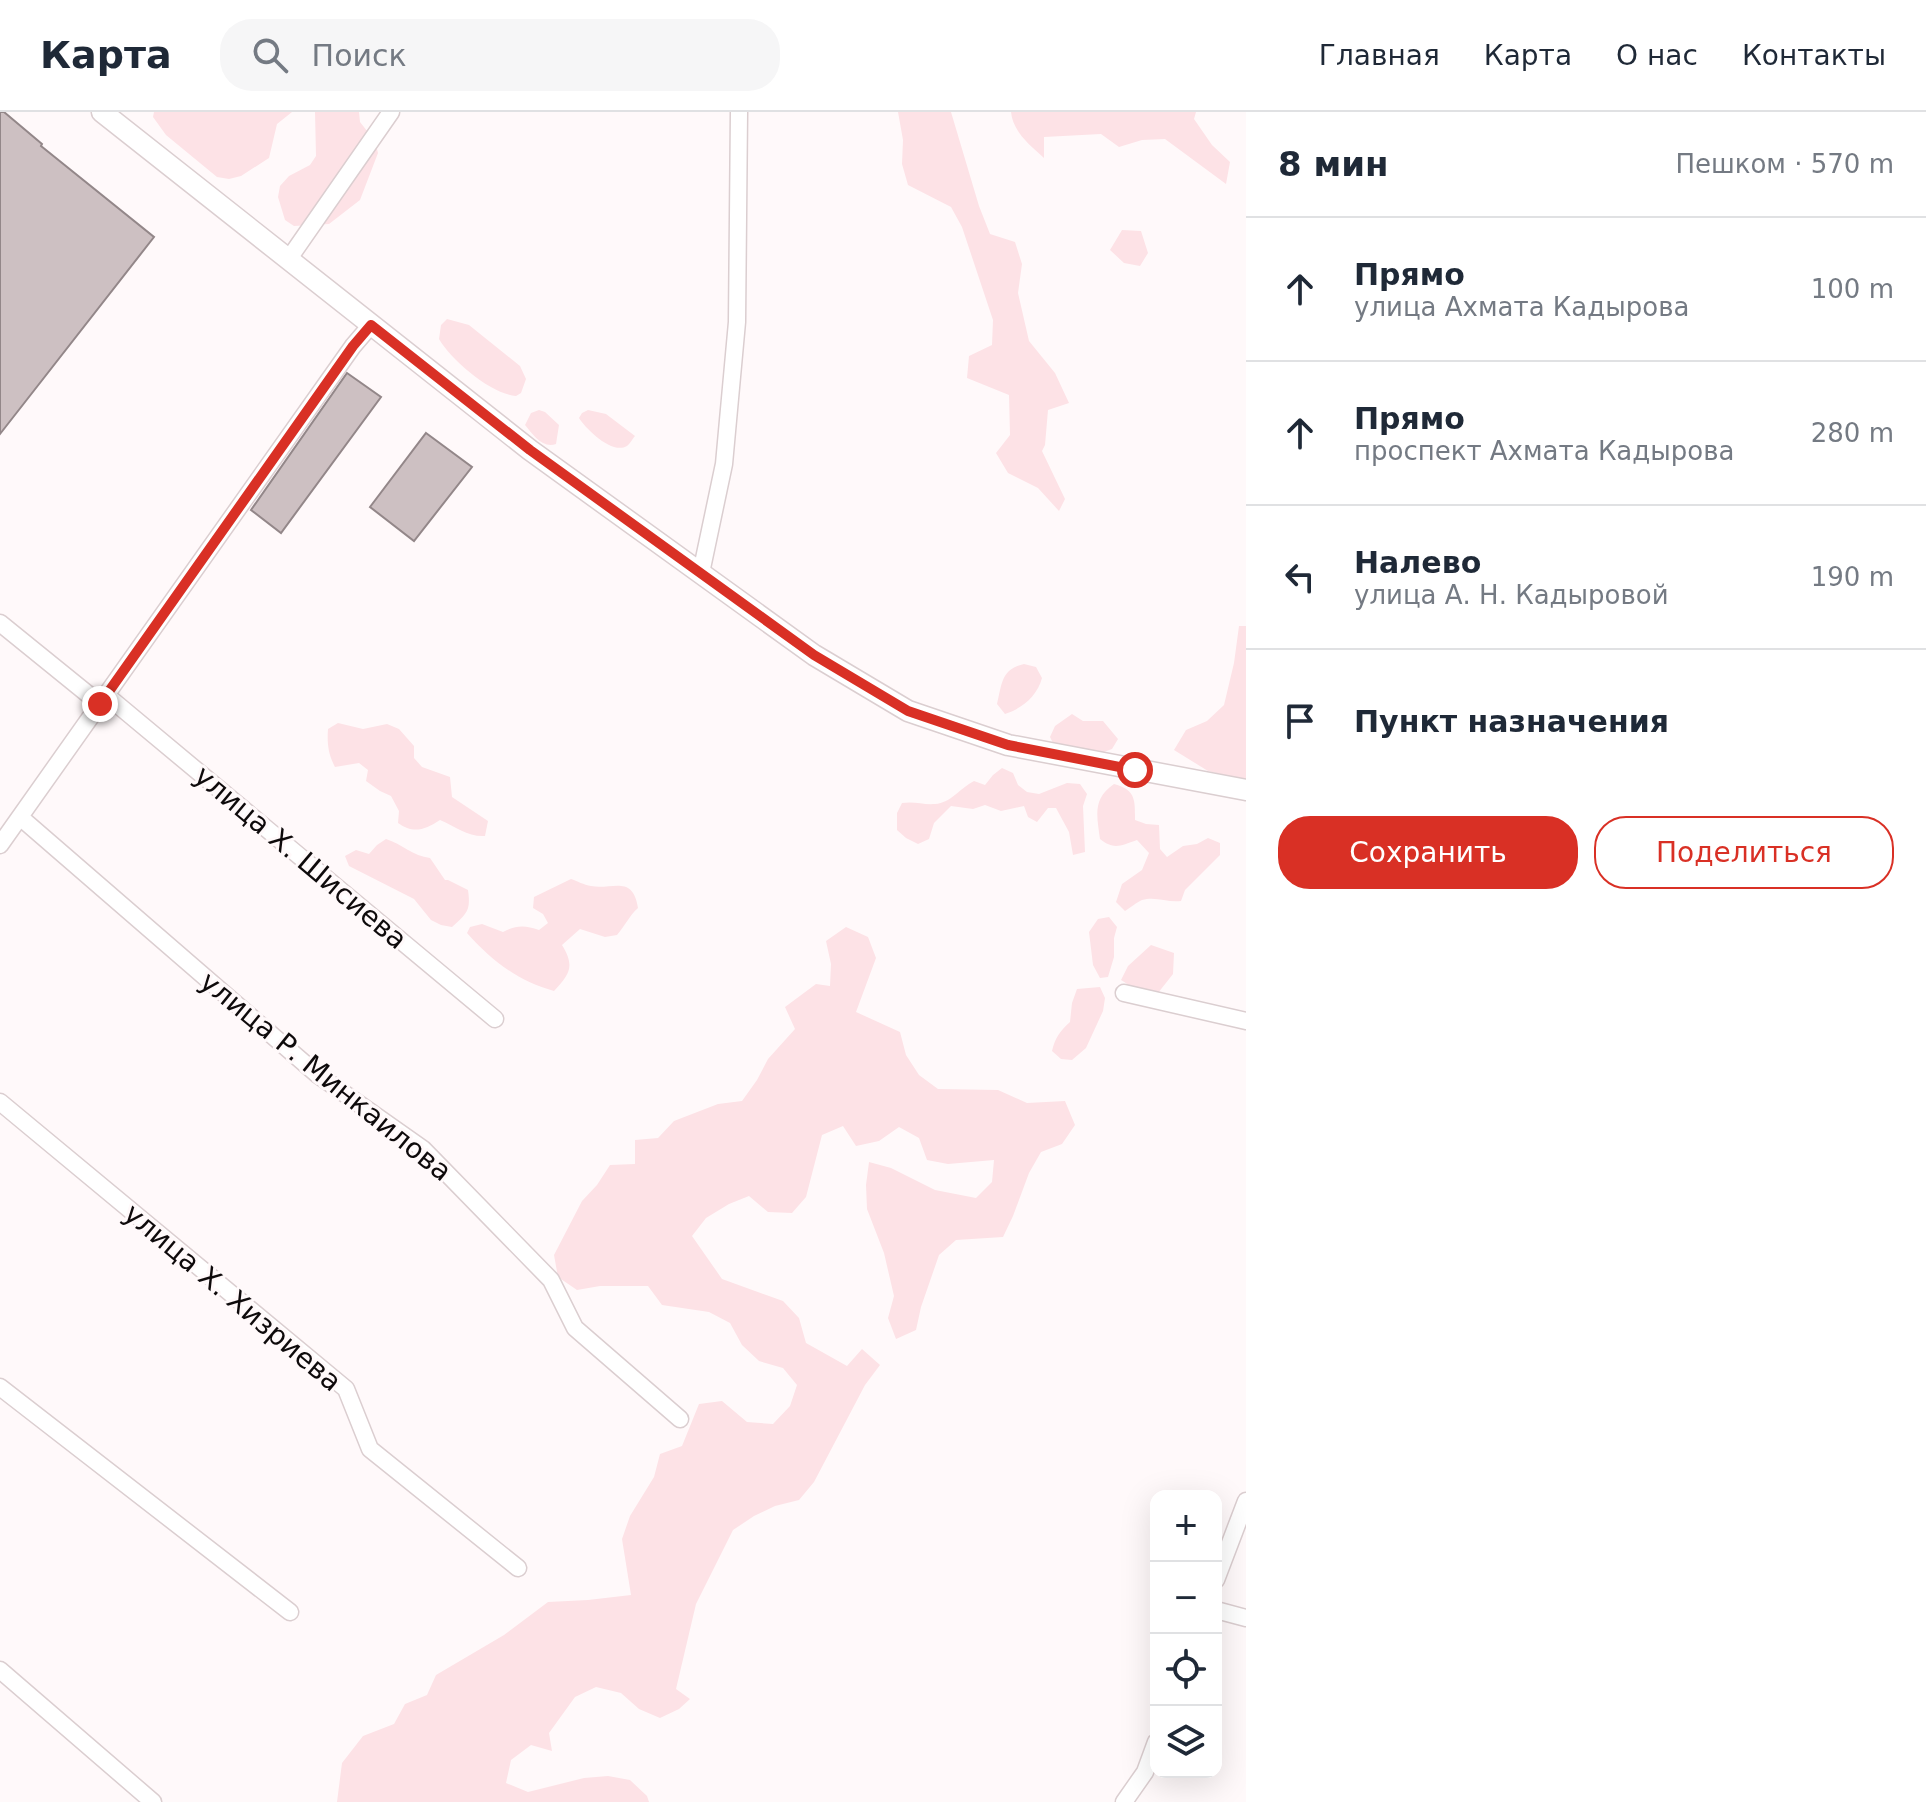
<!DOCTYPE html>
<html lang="ru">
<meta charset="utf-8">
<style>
body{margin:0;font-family:"DejaVu Sans",sans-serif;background:#f6f6f7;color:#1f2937}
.controls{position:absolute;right:24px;bottom:24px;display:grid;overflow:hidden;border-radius:16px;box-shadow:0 8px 32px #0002}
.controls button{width:72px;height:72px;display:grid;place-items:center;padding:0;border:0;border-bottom:2px solid #e0e1e3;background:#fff;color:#1f2937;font:40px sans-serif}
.stop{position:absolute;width:24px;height:24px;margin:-18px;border:6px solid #d93025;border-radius:50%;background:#fff}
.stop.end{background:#d93025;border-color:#fff;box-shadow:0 2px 8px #0008}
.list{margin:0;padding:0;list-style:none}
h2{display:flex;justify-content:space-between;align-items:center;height:104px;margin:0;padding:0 32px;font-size:34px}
h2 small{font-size:26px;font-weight:400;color:#747a83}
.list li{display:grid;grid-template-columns:52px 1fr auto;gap:24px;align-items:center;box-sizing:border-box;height:144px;padding:0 32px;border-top:2px solid #e0e1e3}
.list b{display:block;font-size:30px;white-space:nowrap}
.list p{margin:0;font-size:26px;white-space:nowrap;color:#747a83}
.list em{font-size:26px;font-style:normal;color:#747a83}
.actions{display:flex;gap:16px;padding:24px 32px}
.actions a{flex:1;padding:18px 0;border:2px solid #d93025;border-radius:32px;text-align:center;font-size:28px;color:#d93025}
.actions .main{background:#d93025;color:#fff}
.icon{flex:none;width:44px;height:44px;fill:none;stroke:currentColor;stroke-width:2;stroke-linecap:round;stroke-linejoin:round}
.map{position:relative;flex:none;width:1246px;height:1690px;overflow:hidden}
header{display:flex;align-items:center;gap:48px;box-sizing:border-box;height:112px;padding:0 40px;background:#fff;border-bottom:2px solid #e0e1e3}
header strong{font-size:38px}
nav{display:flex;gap:44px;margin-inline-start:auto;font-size:28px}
.search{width:560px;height:72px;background:#f6f6f7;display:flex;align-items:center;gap:20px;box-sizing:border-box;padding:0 28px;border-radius:32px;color:#747a83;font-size:30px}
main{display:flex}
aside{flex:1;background:#fff}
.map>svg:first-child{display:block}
.green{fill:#fde2e6}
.building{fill:#cdc0c2;stroke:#938789;stroke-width:2}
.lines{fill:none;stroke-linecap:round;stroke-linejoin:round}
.minor-casing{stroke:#dbced0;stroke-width:19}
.tertiary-casing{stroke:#dbced0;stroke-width:23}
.minor{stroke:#fff;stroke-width:16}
.tertiary{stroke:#fff;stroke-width:20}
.route{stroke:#d93025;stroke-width:10}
.labels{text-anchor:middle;stroke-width:6;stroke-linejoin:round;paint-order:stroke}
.street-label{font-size:28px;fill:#0e0a0b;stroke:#fff9fa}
</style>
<header>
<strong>Карта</strong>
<div class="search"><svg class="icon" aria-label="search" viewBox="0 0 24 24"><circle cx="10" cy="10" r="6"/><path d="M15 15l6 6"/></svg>Поиск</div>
<nav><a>Главная</a><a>Карта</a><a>О нас</a><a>Контакты</a></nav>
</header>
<main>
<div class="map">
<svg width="1246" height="1690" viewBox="0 0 1246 1690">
<rect width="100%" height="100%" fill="#fff9fa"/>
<path class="green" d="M154,0H292L277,12L269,46L241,64L229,67L217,65L166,23L153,5Z
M315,0H359L360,10L375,29L378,41L360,88L329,112L294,114L285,108L278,85L280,74L289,64L310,53L316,44Z
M898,0H951L979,94L990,122L1015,130L1022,152L1018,181L1029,229L1055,261L1069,291L1048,298L1045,333L1042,339L1065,387L1059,399L1038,376L1008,361L996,341L1010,323L1009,283L967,266L969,244L992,233L993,208L962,115L951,95L908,73L902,52L903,28Z
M1011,0H1196L1194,7L1212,33L1230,50L1226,72L1165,27L1142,28L1119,35L1101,22L1044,25V46C1030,33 1013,20 1011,0Z
M1122,118L1141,119L1148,141L1140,154L1124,151L1110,138Z
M447,207L469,213L520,254L526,267L521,281L516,284C491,282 452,249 439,227L441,213Z
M539,298L545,300L559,313L556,332C543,337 533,323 525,313L531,301Z
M588,298L606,302L635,324C632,327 631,331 627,334C612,343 586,317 579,306L582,301Z
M1239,514H1246V668L1208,659L1174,638L1186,618L1207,609L1224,593L1234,551Z
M1024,552L1036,555L1042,566C1037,584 1023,596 1005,602L997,592C1002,572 1001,557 1024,552Z
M1072,602L1083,609H1103L1118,627L1112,637L1101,641L1055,635L1050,625L1055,614Z
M338,611L363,617L387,612L399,617L414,634V646L422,655L450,665L452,685L488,709L485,724C468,725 456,715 440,708C425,718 413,722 398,711L399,699L391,684L380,679L366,669L368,658L359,651L335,655C328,642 327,631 328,617Z
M1002,656L1013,661L1018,673L1027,680L1039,682L1067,671L1080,672L1087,682L1083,694L1085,740L1073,743L1069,720L1056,696H1048L1037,710L1028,705L1024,694L1001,699L985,693L973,697L951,694L934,711L929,727L918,732L906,726L897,718V701L902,691C915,689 923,693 935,692C951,691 960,676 974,669L985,673L993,663Z
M1114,672C1136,678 1135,688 1135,708L1146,712L1159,713L1160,737L1167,745L1183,734L1197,732L1208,726L1220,731V743L1185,778L1181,789C1168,791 1156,784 1142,788C1137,790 1130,796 1125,799L1116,790L1122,772L1142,758L1149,741L1137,728C1120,734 1114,738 1100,727C1097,704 1092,687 1114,672Z
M386,727C402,732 413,744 430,746L445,768H448L468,778C471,799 467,801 452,815L441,813L431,808L414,787L349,754L345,744L356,738L369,742L377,733Z
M571,767C577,769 584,773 591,774C612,778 633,762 638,796C629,804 625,814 617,823L605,825L580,817L562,833C575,854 570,862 554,879C519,870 491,848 467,821L470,815L482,812L503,820C516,813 525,813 539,818L548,811L543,802L533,796L534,785Z
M1109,805L1117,815L1114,826V845L1108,865L1100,866L1093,853L1089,820L1098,807Z
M846,815L868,825L876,846L856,900L900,920L906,943L919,963L938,977L998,978L1027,991L1065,989L1075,1013L1062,1032L1041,1040L1029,1061L1013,1104L1003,1125L956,1128L939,1143L921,1195L916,1218L896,1227L888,1206L894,1184L884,1141L867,1097L866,1073L869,1050L891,1056L935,1078L976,1086L992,1070L994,1048L948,1052L927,1048L919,1026L899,1015L879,1029L856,1034L843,1014L822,1023L806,1085L792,1101L768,1100L749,1084L729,1092L706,1106L692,1124L722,1167L783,1189L799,1206L806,1231L847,1254L862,1237L880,1253L865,1273L814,1370L799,1388L775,1394L754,1404L733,1418L696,1492L676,1577L690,1587L679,1597L660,1606L639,1597L621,1581L596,1575L575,1585L549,1621L552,1639L531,1633L511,1648L506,1671L528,1680L584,1666L608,1664L630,1668L647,1684L649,1690H337L342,1651L363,1624L394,1612L405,1592L427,1583L436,1563L504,1523L548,1490L588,1488L631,1483L622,1427L630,1404L654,1365L660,1342L682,1334L699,1292L722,1289L747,1310L773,1312L790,1294L797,1273L783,1256L759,1249L742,1233L730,1211L709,1200L662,1193L648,1174H600L577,1178L558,1165L554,1143L582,1089L597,1073L610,1053L635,1052V1028L658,1026L674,1009L718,992L742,989L757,968L768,947L795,917L785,895L816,872L830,874L831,852L826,829Z
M1151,833L1174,841L1173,862L1158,881L1132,875L1121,868L1128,854Z
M1100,875L1105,886L1103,899L1086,936L1072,948L1061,947L1052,939C1055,926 1060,919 1070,910L1072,891L1077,877Z"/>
<path class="building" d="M0,0H4L42,32L41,34L154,125L0,322Z
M347,261L381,285L281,421L251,398Z
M426,321L472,355L414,429L370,395Z"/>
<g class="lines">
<g class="minor-casing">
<path id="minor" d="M288,148L391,0
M701,461L724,352L737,210L739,0
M0,511L100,592
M106,583L495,907
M20,705L318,963L423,1037L551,1168L575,1216L680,1307
M0,733L353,234L371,213
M1124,881L1246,909
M0,990L346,1277L370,1337L518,1456
M0,1275L290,1500
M1216,1468L1246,1389
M1216,1498L1246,1506
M0,1558L153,1690
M1124,1690L1145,1660L1156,1630"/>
</g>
<g class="tertiary-casing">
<path id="tertiary" d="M102,0L530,338L814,543L908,599L1008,633L1246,678"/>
</g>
<use href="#minor" class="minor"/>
<use href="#tertiary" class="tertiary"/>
</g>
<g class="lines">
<path class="route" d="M100,592L353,234L371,213L530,338L814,543L908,599L1008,633L1135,658"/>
</g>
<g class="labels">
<g class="street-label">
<text transform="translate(301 745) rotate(40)" y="10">улица Х. Шисиева</text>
<text transform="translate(326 964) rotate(39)" y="10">улица Р. Минкаилова</text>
<text transform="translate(233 1185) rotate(40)" y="10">улица Х. Хизриева</text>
</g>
</g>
</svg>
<div class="controls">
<button>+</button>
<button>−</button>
<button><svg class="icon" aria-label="locate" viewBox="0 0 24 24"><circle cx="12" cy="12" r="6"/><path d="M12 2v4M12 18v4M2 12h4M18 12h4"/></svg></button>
<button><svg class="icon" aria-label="layers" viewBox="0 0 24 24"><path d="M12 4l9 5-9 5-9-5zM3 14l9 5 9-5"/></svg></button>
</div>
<div class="stop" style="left:1135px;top:658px"></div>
<div class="stop end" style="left:100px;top:592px"></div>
</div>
<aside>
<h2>8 мин<small>Пешком · 570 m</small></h2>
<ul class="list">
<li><svg class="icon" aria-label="ahead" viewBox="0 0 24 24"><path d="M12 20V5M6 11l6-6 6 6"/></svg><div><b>Прямо</b><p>улица Ахмата Кадырова</p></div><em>100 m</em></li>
<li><svg class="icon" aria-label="ahead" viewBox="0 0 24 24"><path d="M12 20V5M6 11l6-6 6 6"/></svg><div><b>Прямо</b><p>проспект Ахмата Кадырова</p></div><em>280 m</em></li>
<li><svg class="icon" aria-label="left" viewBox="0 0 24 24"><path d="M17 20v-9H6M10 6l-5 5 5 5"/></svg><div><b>Налево</b><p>улица А. Н. Кадыровой</p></div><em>190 m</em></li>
<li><svg class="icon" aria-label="arrive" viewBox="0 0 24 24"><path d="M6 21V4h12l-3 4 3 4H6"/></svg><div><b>Пункт назначения</b></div></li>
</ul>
<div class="actions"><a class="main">Сохранить</a><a>Поделиться</a></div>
</aside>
</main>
